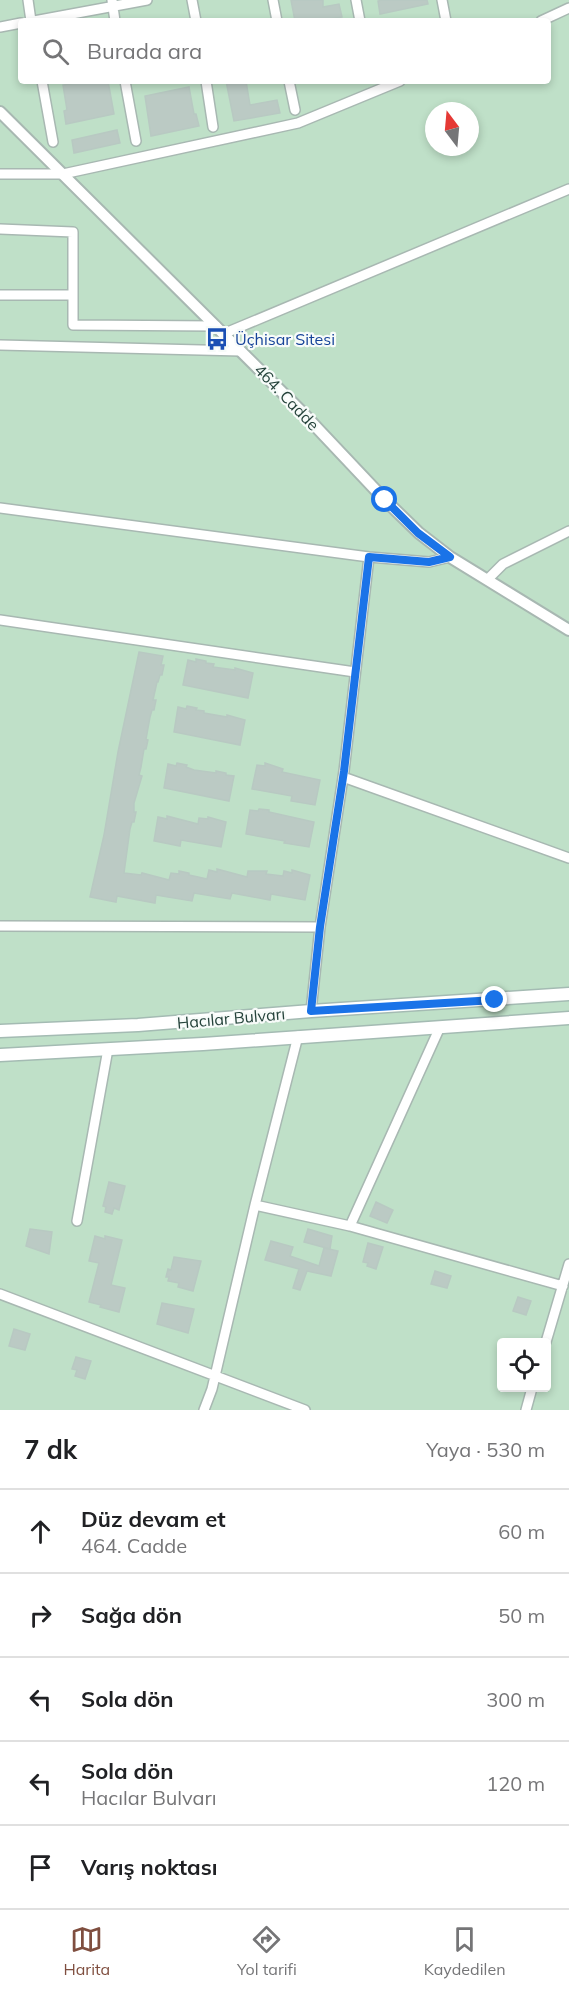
<!DOCTYPE html>
<html lang="tr">
<meta charset="utf-8">
<style>
body{margin:0;font-family:Mulish,sans-serif;background:#f6f6f6;color:#202124}
.controls{position:absolute;right:18px;bottom:18px;display:grid;overflow:hidden;border-radius:6px;box-shadow:0 3px 9px #0003}
.controls button{width:54px;height:54px;display:grid;place-items:center;padding:0;border:0;border-bottom:2px solid #e0e0e0;background:#fff;color:#202124;font:30px sans-serif}
.compass{position:absolute;left:425px;top:102px;width:54px;height:54px;border-radius:50%;background:#fff;box-shadow:0 3px 9px #0003;rotate:344deg}
.stop{position:absolute;width:18px;height:18px;margin:-14px;border:4px solid #1a73e8;border-radius:50%;background:#fff}
.stop.end{background:#1a73e8;border-color:#fff;box-shadow:0 2px 6px #0008}
.list{margin:0;padding:0;list-style:none}
h2{display:flex;justify-content:space-between;align-items:center;height:78px;margin:0;padding:0 24px;font-size:26px}
h2 small{font-size:20px;font-weight:400;color:#757577}
.list li{display:grid;grid-template-columns:39px 1fr auto;gap:18px;align-items:center;box-sizing:border-box;height:84px;padding:0 24px;border-top:2px solid #e0e0e0}
.list b{display:block;font-size:22px;white-space:nowrap}
.list p{margin:0;font-size:20px;white-space:nowrap;color:#757577}
.list em{font-size:20px;font-style:normal;color:#757577}
.icon{flex:none;width:33px;height:33px;fill:none;stroke:currentColor;stroke-width:2;stroke-linecap:round;stroke-linejoin:round}
.map{position:relative;flex:none;width:569px;height:1410px;overflow:hidden}
.search{position:absolute;background:#fff;box-shadow:0 3px 9px #0003;left:18px;right:18px;top:18px;height:66px;display:flex;align-items:center;gap:15px;box-sizing:border-box;padding:0 21px;border-radius:6px;color:#757577;font-size:22px}
.sheet{height:498px;background:#fff}
nav{display:flex;justify-content:space-around;align-items:center;box-sizing:border-box;height:84px;border-top:2px solid #e0e0e0;background:#fff;font-size:16px;color:#757577}
nav a{display:grid;justify-items:center;gap:3px}
nav .on{color:#7f4e3f}
.map>svg:first-child{display:block}
.green{fill:#bfe0c8;fill-rule:evenodd}
.building{fill:#bbcac4;stroke:#b8c9c2;stroke-width:1.5}
.lines{fill:none;stroke-linecap:round;stroke-linejoin:round}
.minor-casing{stroke:#a8b8b2;stroke-width:12}
.tertiary-casing{stroke:#a8b8b2;stroke-width:14}
.secondary-casing{stroke:#a4bbb3;stroke-width:15}
.minor{stroke:#fff;stroke-width:9}
.tertiary{stroke:#fff;stroke-width:10}
.secondary{stroke:#fff;stroke-width:12}
.route{stroke:#1a73e8;stroke-width:8}
.labels{text-anchor:middle;stroke-width:4.5;stroke-linejoin:round;paint-order:stroke}
.transit-label{font-size:16px;fill:#164399;stroke:#f7fbf9;text-anchor:start}
.street-label{font-size:16px;fill:#24423a;stroke:#f7fbf9}
</style>
<div class="map">
<svg width="569" height="1410" viewBox="0 0 569 1410">
<rect width="100%" height="100%" fill="#e6efeb"/>
<path class="green" d="M0,0H569V1410H0ZM21,21H548V81H21ZM434,111H470V147H434ZM502,1342H546V1388H502Z"/>
<path class="building" d="M291,0H323V7L339,4L342,17L320,21H295Z
M382,0H427L428,4L380,14L378,1Z
M86,81H108L114,114L66,124L64,111L67,110L63,85Z
M226,81H246L250,105L277,100L280,113L234,121Z
M189,87L194,114H196L199,126L151,136L145,96Z
M117,130L120,143L74,153L72,140Z
M139,652L163,656L161,665H164L162,675H160L158,682H157L153,700H156L154,710H152L150,717L146,739L148,740L146,749H144L141,767L139,775L142,776L134,803V812H136L134,822H132L130,829L124,873L141,875L142,873L169,880L171,873L179,874V871L189,873V875L207,879L209,870L217,872V869L247,877L248,871H267L266,874L283,876L284,871L292,873V870L310,875L305,900L271,894L270,900L232,893L230,899L194,893L192,901L156,895L155,903L117,896L116,902L90,897L104,835L118,752Z
M196,659L206,661V663L214,664L213,667L235,670V668L253,673L248,698L183,685L188,660L196,662Z
M187,706L197,708L196,710L204,711V713L227,717V715L245,720L240,745L174,732L178,707L186,709Z
M177,763L187,765L186,767L194,770L216,773V771L226,773V775L234,776L229,801L164,788L168,764L176,766Z
M265,763L283,769L282,772L320,780L315,805L291,801L292,796L252,789L257,765L265,766Z
M259,809L269,810V812L314,822L309,847L284,843L285,841L246,834L250,810L258,811Z
M167,816L198,824L199,818L208,819V817L226,822L221,847L181,840L180,846L154,841L158,817L167,819Z
M109,1182L125,1186L119,1210L114,1208L112,1214L105,1212L106,1207L103,1206Z
M376,1202L393,1210L387,1223L370,1216Z
M30,1229L52,1232L49,1254L26,1246Z
M308,1229L332,1236L330,1249L304,1242Z
M95,1236L105,1239V1236L122,1240L111,1285L125,1288L119,1312L100,1307L101,1305L89,1302L99,1263L89,1261Z
M271,1241L293,1247L290,1256L319,1266L324,1248L338,1251L331,1276L307,1271L300,1290L293,1288L299,1269L265,1260Z
M368,1243L383,1247L376,1269L367,1266L368,1263L363,1262Z
M174,1257L201,1261L193,1291L178,1287L179,1283L168,1281L169,1277H166L168,1269L171,1270Z
M435,1271L451,1276L447,1288L431,1284Z
M518,1297L531,1301L526,1315L513,1311Z
M162,1303L194,1309L188,1333L157,1324Z
M14,1329L30,1334L25,1350L9,1346Z
M76,1357L91,1361L85,1379L75,1376L77,1370L72,1369Z"/>
<g class="lines">
<g class="minor-casing">
<path id="minor" d="M28,0L31,21
M112,0L115,21
M192,0L196,21
M273,0L277,21
M356,0L360,21
M442,0L446,21
M34,21L147,0
M541,21L569,8
M0,27L21,23
M42,81L53,142
M125,81L136,141
M206,81L213,127
M289,81L295,110
M0,174H63L298,123L400,81
M0,229L73,232V325L216,326
M0,295H72
M223,334L569,189
M0,345L241,351
M0,508L369,557L429,562L450,557
M488,579L503,564L569,531
M0,620L355,672
M343,777L569,858
M0,926L320,927
M311,1011L320,927L344,771L369,557
M255,1205L350,1226L563,1286
M77,1221L108,1049
M350,1226L440,1027
M0,1294L305,1410
M546,1342L569,1264
M204,1410L212,1389L255,1205L298,1036
M526,1410L532,1388"/>
</g>
<g class="tertiary-casing">
<path id="tertiary" d="M0,112L302,412L385,500L419,533L450,557L569,630"/>
</g>
<g class="secondary-casing">
<path id="secondary" d="M0,1031L138,1025L311,1011L569,994
M0,1055L203,1044L569,1018"/>
</g>
<use href="#minor" class="minor"/>
<use href="#tertiary" class="tertiary"/>
<use href="#secondary" class="secondary"/>
</g>
<g class="lines">
<path class="route" d="M385,500L418,533L450,557L429,562L369,557L344,771L320,927L311,1011L495,1000"/>
</g>
<defs>
<g id="bus-bare" transform="scale(1.8)"><path d="M-5-6H5V4H4V6H2V4H-2V6H-4V4H-5ZM-3.5-4V0h7V-4ZM-3.5 1.2v1.5H-2V1.2ZM2 1.2v1.5H3.5V1.2Z" fill="#1a4fb4" stroke="#f7fbf9" stroke-width="2.5" paint-order="stroke"/></g>
</defs>
<g fill-rule="evenodd">
<use href="#bus-bare" x="217" y="339"/>
</g>
<g class="labels">
<g class="transit-label">
<text x="235" y="345">Üçhisar Sitesi</text>
</g>
<g class="street-label">
<text transform="translate(287 397) rotate(46)" y="6">464. Cadde</text>
<text transform="translate(231 1018) rotate(-5)" y="6">Hacılar Bulvarı</text>
</g>
</g>
</svg>
<div class="controls">
<button><svg class="icon" aria-label="locate" viewBox="0 0 24 24"><circle cx="12" cy="12" r="6"/><path d="M12 2v4M12 18v4M2 12h4M18 12h4"/></svg></button>
</div>
<svg class="compass" viewBox="-18 -18 36 36"><path d="M0-13l5 13h-10z" fill="#e53935"/><path d="M0 13l5-13h-10z" fill="#757577"/></svg>
<div class="stop" style="left:385px;top:500px"></div>
<div class="stop end" style="left:495px;top:1000px"></div>
<div class="search"><svg class="icon" aria-label="search" viewBox="0 0 24 24"><circle cx="10" cy="10" r="6"/><path d="M15 15l6 6"/></svg>Burada ara</div>
</div>
<section class="sheet">
<h2>7 dk<small>Yaya · 530 m</small></h2>
<ul class="list">
<li><svg class="icon" aria-label="ahead" viewBox="0 0 24 24"><path d="M12 20V5M6 11l6-6 6 6"/></svg><div><b>Düz devam et</b><p>464. Cadde</p></div><em>60 m</em></li>
<li><svg class="icon" aria-label="right" viewBox="0 0 24 24"><path d="M7 20v-9h11M14 6l5 5-5 5"/></svg><div><b>Sağa dön</b></div><em>50 m</em></li>
<li><svg class="icon" aria-label="left" viewBox="0 0 24 24"><path d="M17 20v-9H6M10 6l-5 5 5 5"/></svg><div><b>Sola dön</b></div><em>300 m</em></li>
<li><svg class="icon" aria-label="left" viewBox="0 0 24 24"><path d="M17 20v-9H6M10 6l-5 5 5 5"/></svg><div><b>Sola dön</b><p>Hacılar Bulvarı</p></div><em>120 m</em></li>
<li><svg class="icon" aria-label="arrive" viewBox="0 0 24 24"><path d="M6 21V4h12l-3 4 3 4H6"/></svg><div><b>Varış noktası</b></div></li>
</ul>
</section>
<nav>
<a class="on"><svg class="icon" aria-label="map" viewBox="0 0 24 24"><path d="M3 6l6-2 6 2 6-2v14l-6 2-6-2-6 2zM9 4v14M15 6v14"/></svg>Harita</a>
<a><svg class="icon" aria-label="directions" viewBox="0 0 24 24"><path d="M12 3l9 9-9 9-9-9zM9 14v-3h6M13 9l2 2-2 2"/></svg>Yol tarifi</a>
<a><svg class="icon" aria-label="saved" viewBox="0 0 24 24"><path d="M7 4h10v16l-5-4-5 4z"/></svg>Kaydedilen</a>
</nav>
